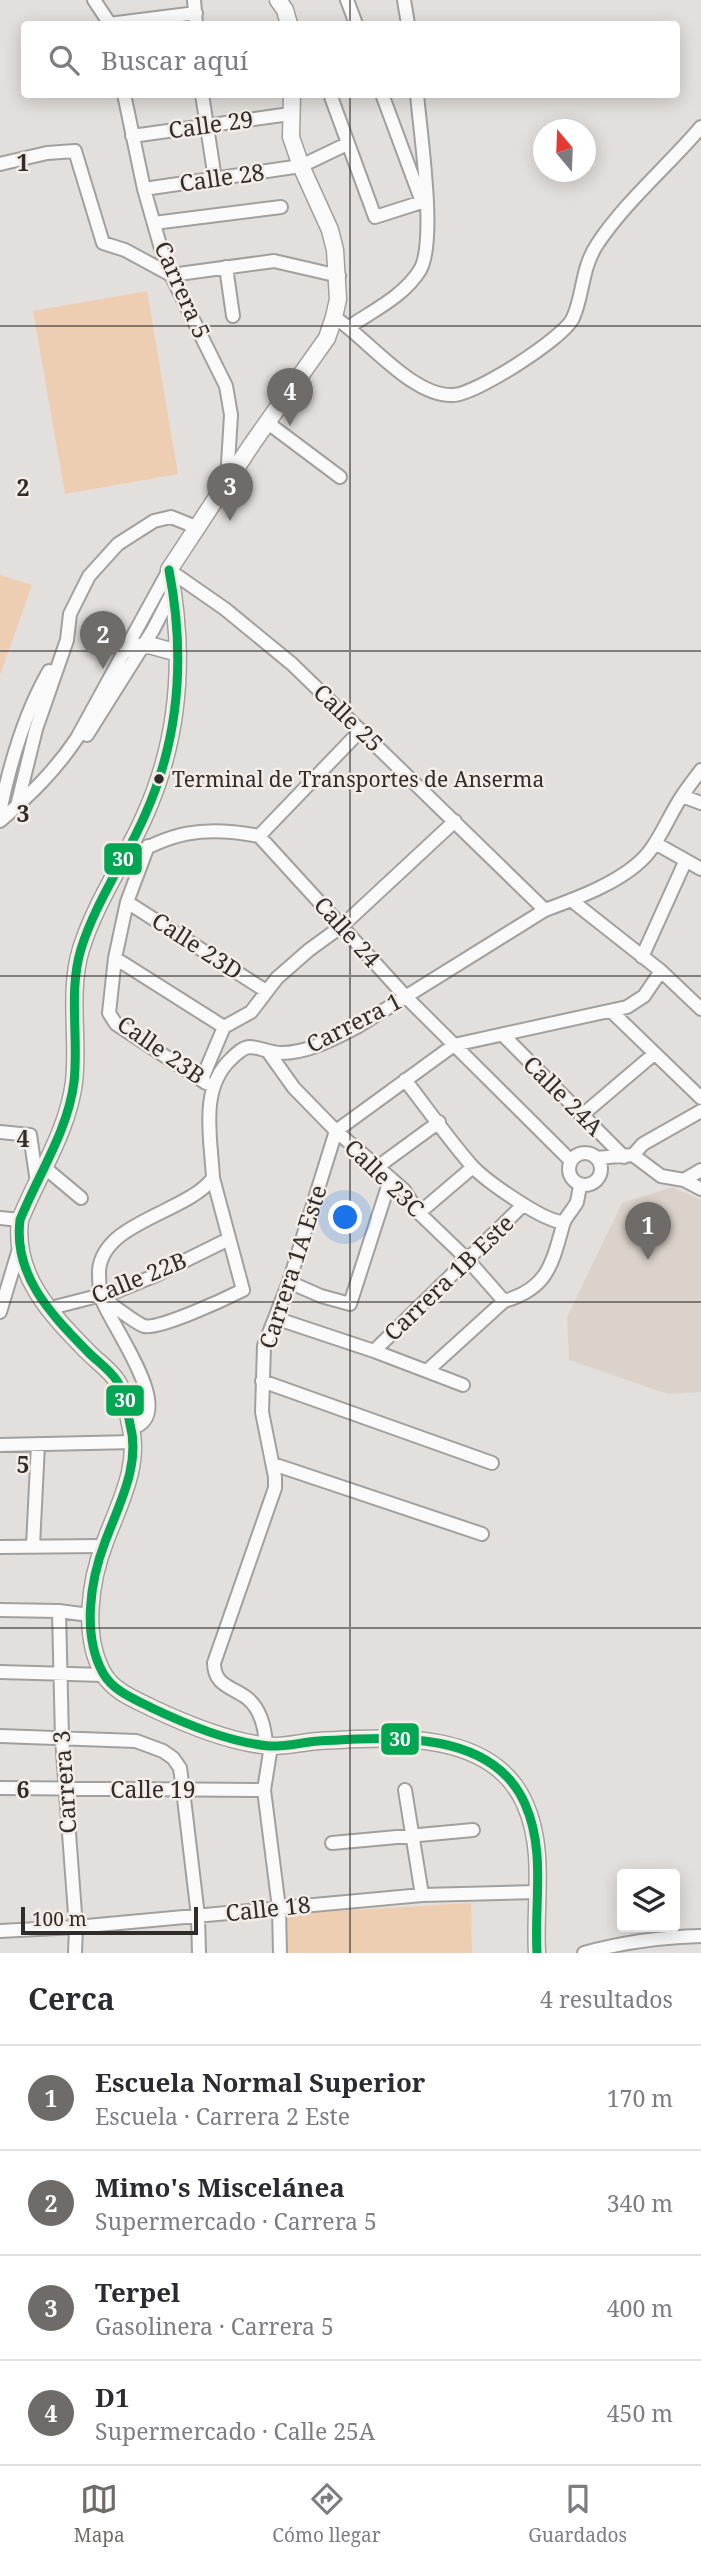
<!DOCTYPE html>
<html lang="es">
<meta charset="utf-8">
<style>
body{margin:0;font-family:"Noto Serif",serif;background:#f7f7f7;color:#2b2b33}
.controls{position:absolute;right:21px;bottom:21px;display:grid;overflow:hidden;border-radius:7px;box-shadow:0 4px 18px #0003}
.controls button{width:63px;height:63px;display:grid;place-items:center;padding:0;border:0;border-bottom:2px solid #e1e1e2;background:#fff;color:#2b2b33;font:35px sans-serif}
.compass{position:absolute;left:533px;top:119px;width:63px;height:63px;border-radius:50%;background:#fff;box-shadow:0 4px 18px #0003;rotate:341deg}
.scale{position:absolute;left:21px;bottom:18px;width:177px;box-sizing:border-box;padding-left:7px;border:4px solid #2f2c2a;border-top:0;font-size:19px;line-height:24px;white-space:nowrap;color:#2f2c2a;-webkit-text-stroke:5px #f3ece7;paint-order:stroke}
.you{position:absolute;left:346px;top:1218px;width:24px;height:24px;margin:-18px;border:5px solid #fff;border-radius:50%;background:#1a73e8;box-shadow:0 0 0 10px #1a73e833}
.badge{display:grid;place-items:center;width:46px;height:46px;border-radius:50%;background:#6e6b68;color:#fff;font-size:23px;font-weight:700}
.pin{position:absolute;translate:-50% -58px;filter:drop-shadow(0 2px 4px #0008)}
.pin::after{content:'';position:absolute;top:37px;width:24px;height:21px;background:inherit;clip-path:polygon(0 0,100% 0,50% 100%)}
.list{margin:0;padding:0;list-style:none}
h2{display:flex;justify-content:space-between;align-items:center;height:91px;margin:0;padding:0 28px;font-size:30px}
h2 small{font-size:23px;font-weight:400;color:#7c7c81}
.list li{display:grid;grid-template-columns:46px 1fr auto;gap:21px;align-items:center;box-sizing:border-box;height:105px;padding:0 28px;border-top:2px solid #e1e1e2}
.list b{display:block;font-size:26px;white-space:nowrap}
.list p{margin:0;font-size:23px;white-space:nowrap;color:#7c7c81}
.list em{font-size:23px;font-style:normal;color:#7c7c81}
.icon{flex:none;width:38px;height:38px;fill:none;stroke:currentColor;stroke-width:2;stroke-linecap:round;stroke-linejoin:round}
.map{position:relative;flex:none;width:701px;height:1953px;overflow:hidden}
.search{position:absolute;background:#fff;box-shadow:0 4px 18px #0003;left:21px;right:21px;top:21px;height:77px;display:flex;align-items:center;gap:18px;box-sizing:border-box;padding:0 24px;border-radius:7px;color:#7c7c81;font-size:26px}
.sheet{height:511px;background:#fff}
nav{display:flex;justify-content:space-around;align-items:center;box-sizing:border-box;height:98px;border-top:2px solid #e1e1e2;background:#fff;font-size:19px;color:#7c7c81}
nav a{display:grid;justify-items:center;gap:4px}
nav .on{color:#6e6b68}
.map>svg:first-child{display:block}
.built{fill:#dbd3cb}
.green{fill:#eeceb2}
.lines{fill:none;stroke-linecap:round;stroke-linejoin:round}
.minor-casing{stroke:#a2a09e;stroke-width:16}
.major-casing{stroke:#a2a09e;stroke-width:19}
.minor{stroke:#fbfafa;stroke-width:12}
.major{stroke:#fbfafa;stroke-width:16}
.bus-1-casing{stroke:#f3ece7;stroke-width:14}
.bus-1{stroke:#00a651;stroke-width:9}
.grid{fill:none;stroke:#2f2c2a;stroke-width:2;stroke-opacity:0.55}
.bus-dot{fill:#2f2c2a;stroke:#f3ece7;stroke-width:2.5}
.labels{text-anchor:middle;stroke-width:5;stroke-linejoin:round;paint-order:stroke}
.bus-label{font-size:21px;fill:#2f2c2a;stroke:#f3ece7;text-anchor:start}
.street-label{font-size:23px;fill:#2f2c2a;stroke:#f3ece7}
.grid-label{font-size:23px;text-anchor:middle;font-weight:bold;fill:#2f2c2a;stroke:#f3ece7;stroke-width:5;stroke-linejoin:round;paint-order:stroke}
.line-badge{stroke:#f3ece7;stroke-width:2.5}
.badge-label{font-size:19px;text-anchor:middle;font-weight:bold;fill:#fff}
</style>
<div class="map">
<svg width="701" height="1953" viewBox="0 0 701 1953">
<rect width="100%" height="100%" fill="#e2dfdc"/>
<path class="built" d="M672,1187L701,1200V1392L668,1394L569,1360L567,1317L622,1203Z"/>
<path class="green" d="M147,291L178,474L65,494L33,311Z
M0,575L32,585L0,675Z
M471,1903L472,1953H288L286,1914Z"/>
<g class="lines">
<g class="minor-casing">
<path id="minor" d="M94,0L110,24
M194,0L196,24
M347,0L356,24
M404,0L408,24
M109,24L196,13
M124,94L144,189L162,252L171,275L226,386L231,415L227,480
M202,94L215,179
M330,94L375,217L422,202L382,94
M132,136L290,114
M0,164L47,153L75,151L103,243L125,250L171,275L274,261L339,276
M144,189L301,166L347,144
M154,223L281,207
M226,267L233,316
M334,317C367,338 412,397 453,395C475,395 564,338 573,318C584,293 581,268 598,243C627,200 668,166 701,127
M349,327C374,310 404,296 420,270C437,241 420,132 417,94
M268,423L340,477
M87,735L153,630L173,591
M682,796L701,803
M17,806L36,729L67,640L70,614L89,576L118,544L154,521L171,517L196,527
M0,812C10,763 24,714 49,671
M0,821C30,795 55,771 77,738L169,570L225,609L292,664L545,910
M259,836L361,730
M655,843L701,869
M148,846L127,902L115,958L109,1013L116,1024L206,1083
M122,862C169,832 203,825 259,836L406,997L570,1160
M571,900L661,971L701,1009
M127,902L266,991
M642,957L685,862
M115,958L224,1027
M611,1011L701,1098
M503,1035L624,1157
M269,1053L294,1088L336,1131L404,1190L419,1213L468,1260L504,1301
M202,1079L224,1027L251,1012L277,978L309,950L342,926L455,821
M405,1080C427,1108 449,1140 472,1166C486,1181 544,1222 563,1222
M581,1116L654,1054
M0,1132L30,1135L37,1182
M569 1169a16 16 0 1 1 32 0a16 16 0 1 1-32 0Z
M633,1155L643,1144L701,1111
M596,1158L633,1155L661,1176L684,1180L701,1189
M44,1167L81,1198
M376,1168L439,1122
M684,1180L701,1170
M419,1213L473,1167
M0,1218L20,1220
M289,1282L321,1296L350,1304L390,1180
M102,1298C112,1304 135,1323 144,1326C159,1330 227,1298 243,1290L213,1178
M47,1309L117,1291L154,1276L229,1239
M0,1312L19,1249
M275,1318L374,1351L463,1385
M374,1351L523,1205
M428,1370L504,1301C547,1289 552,1265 563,1225C565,1217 573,1210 577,1202C578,1197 579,1191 580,1186
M262,1381L492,1463
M132,1428C180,1414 109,1324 101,1297C99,1289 99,1278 99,1270C104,1221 187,1213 213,1178C211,1138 199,1089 231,1059C236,1054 242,1048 249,1047C259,1047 270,1053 281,1053C308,1053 333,1039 357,1027L545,910C578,898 627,880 649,852C662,835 670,814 682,796C688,787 695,778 701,770
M0,1445L134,1442
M273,1464L482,1534
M33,1546L38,1444
M0,1547L103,1546
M0,1610L59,1611L89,1615
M59,1611L62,1739L76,1927L75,1953
M0,1672L104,1675
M0,1736L136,1741L163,1751L173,1758L180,1768L183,1790L198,1916L199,1953
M266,1745C265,1728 261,1709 247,1698C233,1687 214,1686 214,1663L275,1488V1477L262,1412L264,1346L289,1282L336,1131L454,1045L627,1007L644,996L661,971
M271,1746L264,1790L279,1908L280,1953
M0,1788L264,1790
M405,1790L422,1895
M332,1843L473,1830
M0,1931L76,1927L422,1895L537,1892
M584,1953C623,1942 661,1937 701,1936"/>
</g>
<g class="major-casing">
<path id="major" d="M278,0L285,10L289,24
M292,94L291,137L301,166L330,230L335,250L338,299L334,317L327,338L252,444L169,570C185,653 180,737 145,815C125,861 96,901 81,949C68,992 79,1038 74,1082C68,1131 38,1175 20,1220C13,1277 53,1316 89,1353C98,1362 110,1370 117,1381C125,1393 127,1410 130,1424C141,1465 119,1504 105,1542C90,1581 82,1635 103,1673C113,1691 134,1699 152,1708C188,1725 229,1742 269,1746C285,1747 303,1742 319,1741C387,1737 492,1728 525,1804C546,1851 534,1903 537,1953
M124,650L149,645L178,653"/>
</g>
<use href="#minor" class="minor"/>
<use href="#major" class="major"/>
<g class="bus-1-casing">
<path id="bus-1" d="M169,570C185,653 180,737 145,815C125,861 96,901 81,949C68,992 79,1038 74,1082C68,1131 38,1175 20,1220C13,1277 53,1316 89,1353C98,1362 110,1370 117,1381C125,1393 127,1410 130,1424C141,1465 119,1504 105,1542C90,1581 82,1635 103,1673C113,1691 134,1699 152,1708C188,1725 229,1742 269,1746C285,1747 303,1742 319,1741C387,1737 492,1728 525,1804C546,1851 534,1903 537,1953"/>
</g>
<use href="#bus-1" class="bus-1"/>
</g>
<path class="grid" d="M350,0V24M350,94V1953M0,326H701M0,651H701M0,976H701M0,1302H701M0,1628H701"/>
<circle class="bus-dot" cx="159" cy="779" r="6"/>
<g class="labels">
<g class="bus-label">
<text x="172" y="787">Terminal de Transportes de Anserma</text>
</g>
<g class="street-label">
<text transform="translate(211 125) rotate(-8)" y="8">Calle 29</text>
<text transform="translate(222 178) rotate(-8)" y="8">Calle 28</text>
<text transform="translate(182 290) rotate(66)" y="8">Carrera 5</text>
<text transform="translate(348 718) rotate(44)" y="8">Calle 25</text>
<text transform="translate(347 932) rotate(48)" y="8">Calle 24</text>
<text transform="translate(197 946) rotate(33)" y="8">Calle 23D</text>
<text transform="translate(354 1023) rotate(-27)" y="8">Carrera 1</text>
<text transform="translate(161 1050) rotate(35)" y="8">Calle 23B</text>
<text transform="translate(563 1096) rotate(45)" y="8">Calle 24A</text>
<text transform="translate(384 1178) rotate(44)" y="8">Calle 23C</text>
<text transform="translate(293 1267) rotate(-72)" y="8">Carrera 1A Este</text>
<text transform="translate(139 1278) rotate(-22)" y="8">Calle 22B</text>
<text transform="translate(449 1278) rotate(-44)" y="8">Carrera 1B Este</text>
<text transform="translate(65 1782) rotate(-94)" y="8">Carrera 3</text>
<text x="153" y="1798">Calle 19</text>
<text transform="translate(268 1909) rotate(-6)" y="8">Calle 18</text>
</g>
</g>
<g class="grid-label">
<text x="23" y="171">1</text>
<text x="23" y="496">2</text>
<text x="23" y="822">3</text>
<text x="23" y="1147">4</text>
<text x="23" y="1473">5</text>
<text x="23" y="1798">6</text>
</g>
<g class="line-badge">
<rect x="103" y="842" width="40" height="34" rx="7" fill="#00a651"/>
<rect x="105" y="1384" width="40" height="33" rx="7" fill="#00a651"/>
<rect x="380" y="1722" width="40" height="34" rx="7" fill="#00a651"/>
</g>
<g class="badge-label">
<text x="123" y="866">30</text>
<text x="125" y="1407">30</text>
<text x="400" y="1746">30</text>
</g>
</svg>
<div class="controls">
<button><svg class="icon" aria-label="layers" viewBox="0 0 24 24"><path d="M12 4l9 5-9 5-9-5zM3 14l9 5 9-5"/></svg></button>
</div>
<svg class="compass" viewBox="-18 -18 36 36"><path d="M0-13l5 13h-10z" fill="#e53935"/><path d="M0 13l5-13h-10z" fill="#7c7c81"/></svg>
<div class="scale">100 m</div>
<div class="you"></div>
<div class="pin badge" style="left:648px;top:1260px">1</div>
<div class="pin badge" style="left:103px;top:669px">2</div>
<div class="pin badge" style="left:230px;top:521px">3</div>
<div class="pin badge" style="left:290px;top:426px">4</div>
<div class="search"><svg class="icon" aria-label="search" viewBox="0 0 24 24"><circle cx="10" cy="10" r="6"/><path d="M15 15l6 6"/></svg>Buscar aquí</div>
</div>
<section class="sheet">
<h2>Cerca<small>4 resultados</small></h2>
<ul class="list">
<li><span class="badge">1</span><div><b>Escuela Normal Superior</b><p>Escuela · Carrera 2 Este</p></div><em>170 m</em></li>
<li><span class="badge">2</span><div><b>Mimo's Miscelánea</b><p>Supermercado · Carrera 5</p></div><em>340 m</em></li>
<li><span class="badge">3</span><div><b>Terpel</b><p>Gasolinera · Carrera 5</p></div><em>400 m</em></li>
<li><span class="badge">4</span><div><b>D1</b><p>Supermercado · Calle 25A</p></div><em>450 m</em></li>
</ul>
</section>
<nav>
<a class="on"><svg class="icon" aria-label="map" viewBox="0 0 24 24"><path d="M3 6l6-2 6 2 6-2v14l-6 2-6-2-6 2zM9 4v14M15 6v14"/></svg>Mapa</a>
<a><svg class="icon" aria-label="directions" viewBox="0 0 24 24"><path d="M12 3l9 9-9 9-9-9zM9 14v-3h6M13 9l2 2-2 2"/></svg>Cómo llegar</a>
<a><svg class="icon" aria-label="saved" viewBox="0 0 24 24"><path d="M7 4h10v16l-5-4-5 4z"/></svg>Guardados</a>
</nav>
